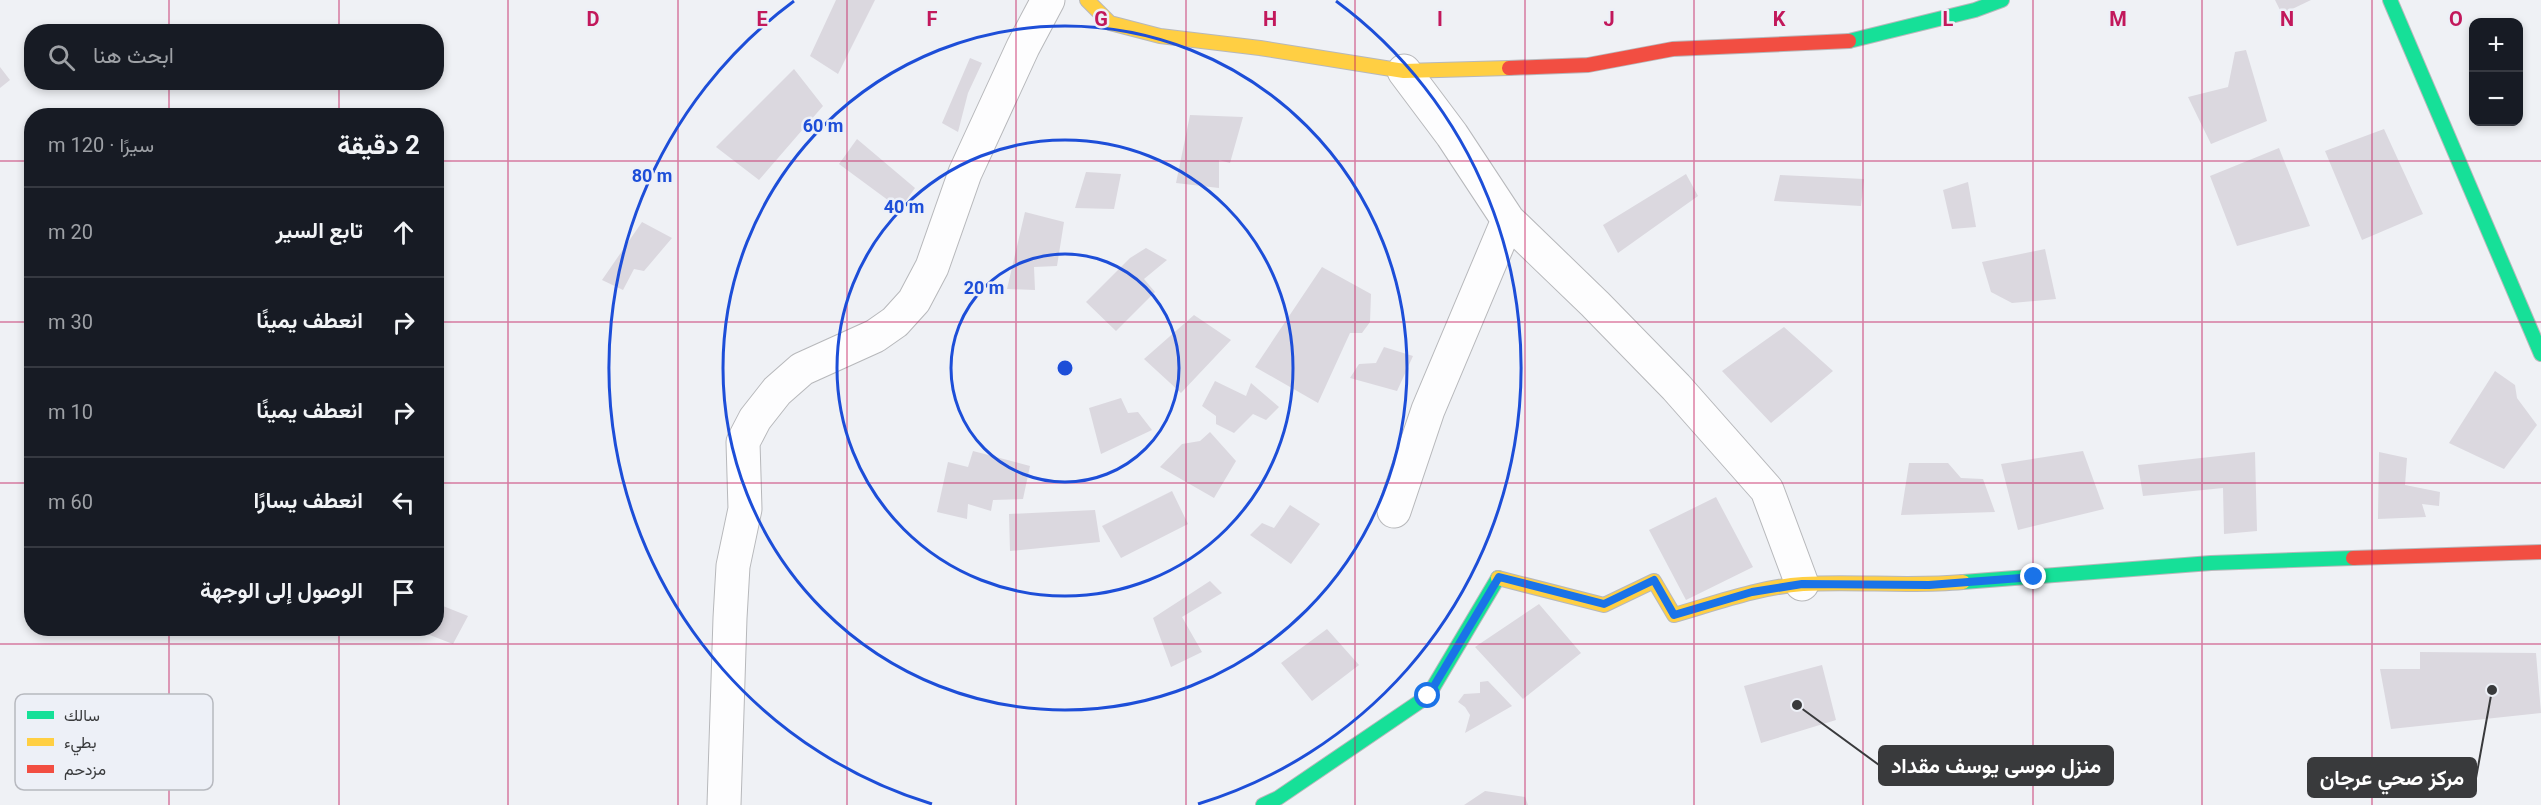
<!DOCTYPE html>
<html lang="ar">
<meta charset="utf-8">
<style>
body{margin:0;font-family:Roboto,Vazirmatn,sans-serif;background:#242831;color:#f1f3f6;direction:rtl}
.controls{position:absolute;right:18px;top:18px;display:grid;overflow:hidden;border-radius:12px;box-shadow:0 3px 9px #0003}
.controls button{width:54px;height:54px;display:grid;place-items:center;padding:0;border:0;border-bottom:2px solid #363941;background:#171b24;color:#f1f3f6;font:30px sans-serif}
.stop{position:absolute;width:18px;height:18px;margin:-14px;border:4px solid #1a73e8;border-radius:50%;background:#fff}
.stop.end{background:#1a73e8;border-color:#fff;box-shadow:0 2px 6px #0008}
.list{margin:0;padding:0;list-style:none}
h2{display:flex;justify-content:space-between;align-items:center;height:78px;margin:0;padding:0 24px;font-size:26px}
h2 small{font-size:20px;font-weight:400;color:#9ea1a6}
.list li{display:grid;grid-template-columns:39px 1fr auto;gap:18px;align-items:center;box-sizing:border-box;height:90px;padding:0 24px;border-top:2px solid #363941}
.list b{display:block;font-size:22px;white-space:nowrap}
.list em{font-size:20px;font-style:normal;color:#9ea1a6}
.icon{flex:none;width:33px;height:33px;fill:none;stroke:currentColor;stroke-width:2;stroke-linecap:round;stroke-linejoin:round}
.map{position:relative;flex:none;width:2541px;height:805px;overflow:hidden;direction:ltr}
.search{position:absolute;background:#171b24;box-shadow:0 3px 9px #0003;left:24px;top:24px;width:420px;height:66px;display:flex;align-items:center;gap:15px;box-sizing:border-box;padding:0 21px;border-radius:24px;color:#9ea1a6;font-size:22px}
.panel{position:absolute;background:#171b24;box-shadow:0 3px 9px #0003;left:24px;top:108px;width:420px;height:528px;border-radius:24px;direction:rtl}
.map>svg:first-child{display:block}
.building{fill:#dbd8df}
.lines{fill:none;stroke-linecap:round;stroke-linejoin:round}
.street-casing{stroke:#b7b8bb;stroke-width:35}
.fast-casing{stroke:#b7b8bb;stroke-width:16}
.slow-casing{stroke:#b7b8bb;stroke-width:16}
.jam-casing{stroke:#b7b8bb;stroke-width:16}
.street{stroke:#fdfdfe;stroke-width:33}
.fast{stroke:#16e098;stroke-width:14}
.slow{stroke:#ffcf43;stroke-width:14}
.jam{stroke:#f24e42;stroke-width:14}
.route{stroke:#1a73e8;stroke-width:8}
.grid{fill:none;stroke:#c2185b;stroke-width:1.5;stroke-opacity:0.55}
.ring{fill:none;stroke:#1d4ed8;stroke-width:3}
.key{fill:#edf0f7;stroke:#b7b9bf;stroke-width:1.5}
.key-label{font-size:16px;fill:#393a3c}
.grid-label{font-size:20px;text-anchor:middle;font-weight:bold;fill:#c2185b;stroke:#edf0f7;stroke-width:5;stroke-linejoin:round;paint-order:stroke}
.centre{fill:#1d4ed8;stroke:#edf0f7;stroke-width:3}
.ring-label{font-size:18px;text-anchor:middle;font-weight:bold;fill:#1d4ed8;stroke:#edf0f7;stroke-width:5;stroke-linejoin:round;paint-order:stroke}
.leader{fill:none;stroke:#393a3c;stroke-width:2}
.callout-dot{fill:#393a3c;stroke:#edf0f7;stroke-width:2}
.callout{fill:#393a3c;stroke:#393a3c;stroke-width:2}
.callout-label{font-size:21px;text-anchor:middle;font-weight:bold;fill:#fff}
</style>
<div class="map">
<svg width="2541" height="805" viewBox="0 0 2541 805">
<rect width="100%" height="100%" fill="#eff1f5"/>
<path class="building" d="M836,0H875L838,74L810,56Z
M2275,0H2311L2282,14Z
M2246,50L2267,121L2211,144L2188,97L2228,87L2235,52Z
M970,58L982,63L968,93L958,132L942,123Z
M0,67L10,80L0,88Z
M794,69L823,106L759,180L716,147Z
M1190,115L1243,117L1230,163L1219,160V188L1176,183Z
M2384,129L2423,214L2362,240L2325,151Z
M857,139L915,188L900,209L839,164Z
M2279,148L2310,226L2237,246L2210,176Z
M1086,172L1121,174L1114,209L1075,208Z
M1686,174L1698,196L1618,253L1603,225Z
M1780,175L1864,179L1861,206L1774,201Z
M1968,182L1976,227L1952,229L1943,190Z
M1025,212L1064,222L1057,266L1034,267L1035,290L1007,289Z
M642,222L672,238L644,271L634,269L623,290L602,280Z
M1146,248L1167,260L1144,279L1155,292L1116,331L1086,302L1130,258Z
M2045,249L2056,299L2012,303L1991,292L1982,262Z
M1322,267L1371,294L1370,322L1362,333H1350L1318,403L1255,367Z
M1194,315L1231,340L1181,393L1144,359Z
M1784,327L1833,371L1771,423L1722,371Z
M1384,347L1413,356L1397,391L1350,378L1359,364L1376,363Z
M2495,371L2515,385L2517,398L2537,425L2504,469L2449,443Z
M1215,381L1246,396L1251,383L1279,407L1266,420L1253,414L1234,433L1216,424V416L1202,406Z
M1121,398L1128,413L1138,412L1152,430L1101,454L1089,408Z
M1210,432L1236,461L1214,498L1160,467L1182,444L1200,441Z
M973,451L1030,466L1023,499L993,500L991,511L968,504L967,519L937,512L948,462L968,467Z
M2083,451L2104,509L2018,530L2001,464Z
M2255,452L2257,531L2224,534L2223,488L2143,496L2138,465Z
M2379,452L2407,458L2405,485L2440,492L2439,506L2422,504L2426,517L2378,519Z
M1909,463H1948L1961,478L1983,479L1995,512L1901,515Z
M1172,491L1188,524L1121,558L1102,526Z
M1716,497L1753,567L1686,600L1649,530Z
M1290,505L1320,524L1291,564L1250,535L1262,523L1274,528Z
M1095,510L1100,542L1010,551L1009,514Z
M1210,581L1222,593L1182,617L1202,652L1171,667L1153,618Z
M1539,604L1581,653L1523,699L1475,647Z
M443,606L468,616L453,644L422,632L425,628H436V614Z
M1327,629L1359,665L1312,701L1281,663Z
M2420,652L2536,653L2541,713L2391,729L2380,669H2420Z
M1822,665L1836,720L1761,743L1744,686Z
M1488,681L1512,706L1465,733L1470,715L1465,707L1458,702L1464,694L1480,693V682Z
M1485,791L1525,797L1528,805H1464Z"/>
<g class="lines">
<g class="street-casing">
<path id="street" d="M1404,71L1452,135L1508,220L1595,304L1676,387L1767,490L1802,584
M1394,511L1428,410L1508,220
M724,805L730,618L733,566L745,509L743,442L755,419L777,391L802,369L875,336L895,322L914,301L932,267L965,173L1023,47L1048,0"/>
</g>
<g class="fast-casing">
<path id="fast" d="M2390,0L2541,354
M1849,41L1975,10L2002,0
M1963,582L2211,563L2353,558
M1263,805L1278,798L1428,696L1498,578"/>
</g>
<g class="slow-casing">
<path id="slow" d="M1087,0L1110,23L1160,36L1260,48L1404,71L1509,68
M1498,578L1604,605L1654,581L1674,615C1716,603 1759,587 1803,584C1856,581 1910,587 1963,582"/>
</g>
<g class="jam-casing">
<path id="jam" d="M1509,68L1588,65L1673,49L1849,41
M2353,558L2541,552"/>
</g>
<use href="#street" class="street"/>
<use href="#fast" class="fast"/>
<use href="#slow" class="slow"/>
<use href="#jam" class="jam"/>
</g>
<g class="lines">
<path class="route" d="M1428,696L1499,577L1604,604L1654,580L1674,615L1752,592L1802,584L1929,585L2034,577"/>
</g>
<path class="grid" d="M169,0V32M339,0V32M508,0V805M678,0V805M847,0V805M1016,0V805M1186,0V805M1355,0V805M1525,0V805M1694,0V805M1863,0V805M2033,0V805M2202,0V805M2372,0V805M169,82V116M339,82V116M0,161H32M436,161H2541M0,322H32M436,322H2541M0,483H32M436,483H2541M169,628V805M339,628V805M0,644H2541"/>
<g class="ring">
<circle cx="1065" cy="368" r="114"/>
<circle cx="1065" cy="368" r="228"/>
<circle cx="1065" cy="368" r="342"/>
<path d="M932 804A456 456 0 0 1 794 1M1336 1A456 456 0 0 1 1198 804"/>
</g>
<rect x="15" y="694" width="198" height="96" rx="9" class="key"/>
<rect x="27" y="711" width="27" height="8" fill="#16e098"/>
<rect x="27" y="738" width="27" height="8" fill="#ffcf43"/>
<rect x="27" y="765" width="27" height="8" fill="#f24e42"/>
<g class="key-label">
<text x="64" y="721">سالك</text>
<text x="64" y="748">بطيء</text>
<text x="64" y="775">مزدحم</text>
</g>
<g class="grid-label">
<text x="593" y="26">D</text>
<text x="762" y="26">E</text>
<text x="932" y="26">F</text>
<text x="1101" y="26">G</text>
<text x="1270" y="26">H</text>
<text x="1440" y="26">I</text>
<text x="1609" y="26">J</text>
<text x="1779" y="26">K</text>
<text x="1948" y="26">L</text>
<text x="2118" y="26">M</text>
<text x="2287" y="26">N</text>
<text x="2456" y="26">O</text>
</g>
<circle cx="1065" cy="368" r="9" class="centre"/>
<g class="ring-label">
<text x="823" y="132">60 m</text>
<text x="652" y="182">80 m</text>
<text x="904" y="213">40 m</text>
<text x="984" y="294">20 m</text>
</g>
<path class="leader" d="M1797 705L1879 765M2492 690L2476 778"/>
<g class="callout-dot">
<circle cx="1797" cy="705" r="6"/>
<circle cx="2492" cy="690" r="6"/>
</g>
<g class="callout">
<rect x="1879" y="746" width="234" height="39" rx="6"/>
<rect x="2308" y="758" width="168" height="39" rx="6"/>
</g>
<g class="callout-label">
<text x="1996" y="773">منزل موسى يوسف مقداد</text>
<text x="2392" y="785">مركز صحي عرجان</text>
</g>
</svg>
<div class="controls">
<button>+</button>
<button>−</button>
</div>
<div class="stop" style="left:1428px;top:696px"></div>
<div class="stop end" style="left:2034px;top:577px"></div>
<div class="search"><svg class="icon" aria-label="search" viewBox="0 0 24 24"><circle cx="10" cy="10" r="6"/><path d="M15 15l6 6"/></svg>ابحث هنا</div>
<section class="panel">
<h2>2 دقيقة<small>سيرًا · 120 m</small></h2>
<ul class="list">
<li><svg class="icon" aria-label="ahead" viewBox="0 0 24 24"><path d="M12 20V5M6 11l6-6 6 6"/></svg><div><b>تابع السير</b></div><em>20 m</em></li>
<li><svg class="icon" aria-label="right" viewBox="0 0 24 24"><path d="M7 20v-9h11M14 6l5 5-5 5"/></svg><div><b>انعطف يمينًا</b></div><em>30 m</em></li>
<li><svg class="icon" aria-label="right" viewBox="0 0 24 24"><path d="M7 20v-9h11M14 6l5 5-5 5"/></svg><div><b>انعطف يمينًا</b></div><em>10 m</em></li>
<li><svg class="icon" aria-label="left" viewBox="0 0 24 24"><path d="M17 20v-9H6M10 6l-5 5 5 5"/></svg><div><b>انعطف يسارًا</b></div><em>60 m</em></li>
<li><svg class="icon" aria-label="arrive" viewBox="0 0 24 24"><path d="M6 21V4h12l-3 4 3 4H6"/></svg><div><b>الوصول إلى الوجهة</b></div></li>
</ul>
</section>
</div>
